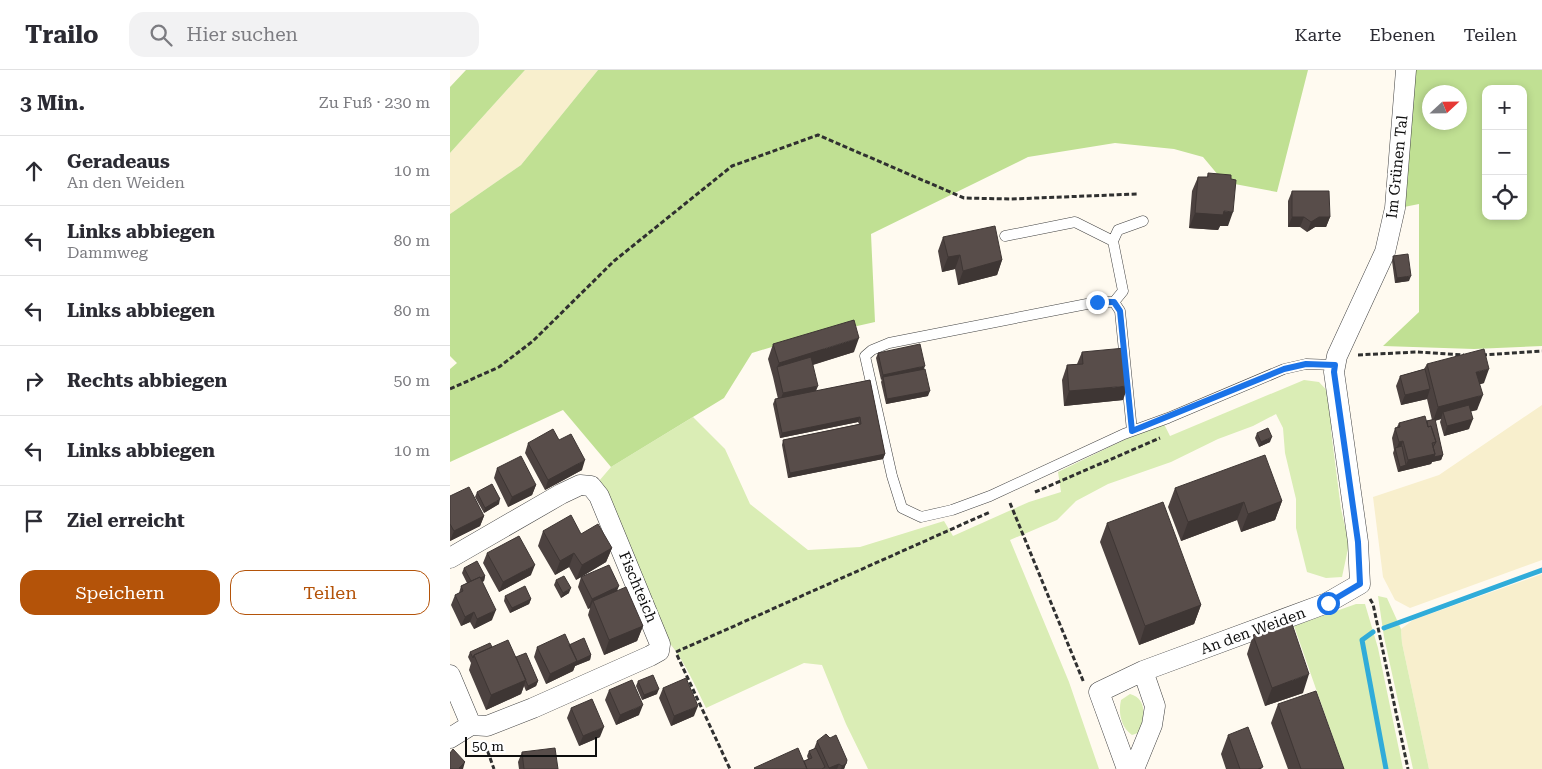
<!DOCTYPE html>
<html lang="de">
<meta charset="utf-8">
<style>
body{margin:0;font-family:"Roboto Serif",serif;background:#f2f2f3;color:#2b2b33}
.controls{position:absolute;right:15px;top:15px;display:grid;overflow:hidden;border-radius:10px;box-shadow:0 2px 8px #0003}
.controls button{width:45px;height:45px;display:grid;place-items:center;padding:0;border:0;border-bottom:1px solid #e1e1e2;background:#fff;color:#2b2b33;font:25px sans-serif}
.compass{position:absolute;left:972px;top:15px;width:45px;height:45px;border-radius:50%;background:#fff;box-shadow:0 2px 8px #0003;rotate:68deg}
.scale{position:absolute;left:15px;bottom:12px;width:132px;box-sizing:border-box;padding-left:5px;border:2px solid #0e0e0e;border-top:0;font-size:14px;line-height:18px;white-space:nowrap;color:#0e0e0e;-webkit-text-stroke:4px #fff;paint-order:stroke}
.stop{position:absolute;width:15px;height:15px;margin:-11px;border:4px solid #1a73e8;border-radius:50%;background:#fff}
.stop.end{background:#1a73e8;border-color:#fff;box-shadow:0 1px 5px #0008}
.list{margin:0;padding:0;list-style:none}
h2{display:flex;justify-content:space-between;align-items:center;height:65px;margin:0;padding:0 20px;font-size:21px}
h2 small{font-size:16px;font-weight:400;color:#7c7c81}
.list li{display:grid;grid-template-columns:32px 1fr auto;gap:15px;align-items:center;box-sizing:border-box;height:70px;padding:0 20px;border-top:1px solid #e1e1e2}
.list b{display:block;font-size:19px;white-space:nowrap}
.list p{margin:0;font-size:16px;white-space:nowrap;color:#7c7c81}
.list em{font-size:16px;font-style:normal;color:#7c7c81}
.actions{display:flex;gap:10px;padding:15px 20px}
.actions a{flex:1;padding:11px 0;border:1px solid #b45309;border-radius:15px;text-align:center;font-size:18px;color:#b45309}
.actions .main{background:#b45309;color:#fff}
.icon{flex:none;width:28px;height:28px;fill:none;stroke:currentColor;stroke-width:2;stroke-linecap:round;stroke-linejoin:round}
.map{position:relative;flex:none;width:1092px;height:699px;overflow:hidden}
header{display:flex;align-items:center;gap:30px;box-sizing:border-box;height:70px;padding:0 25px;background:#fff;border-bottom:1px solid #e1e1e2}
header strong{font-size:24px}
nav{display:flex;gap:28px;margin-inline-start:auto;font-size:18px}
.search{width:350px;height:45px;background:#f2f2f3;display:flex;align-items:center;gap:12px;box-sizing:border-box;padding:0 18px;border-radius:15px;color:#7c7c81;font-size:19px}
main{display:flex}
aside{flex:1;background:#fff}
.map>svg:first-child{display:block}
.farmland{fill:#f8efcd}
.green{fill:#daedb5}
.forest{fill:#c0e093;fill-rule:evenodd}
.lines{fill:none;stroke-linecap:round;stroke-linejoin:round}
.stream{stroke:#30acd9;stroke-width:5}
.lane-casing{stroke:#414141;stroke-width:11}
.street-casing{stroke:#414141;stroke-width:21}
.path{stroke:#303030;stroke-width:3;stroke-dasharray:5 2.5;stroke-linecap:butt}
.lane{stroke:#fff;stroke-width:10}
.street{stroke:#fff;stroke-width:20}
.wall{fill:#4c4240}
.shaded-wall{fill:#3e3634}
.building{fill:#584d4a;stroke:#3e3634}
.route{stroke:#1a73e8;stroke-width:6}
.labels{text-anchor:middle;stroke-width:5;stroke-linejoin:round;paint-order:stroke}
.street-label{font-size:15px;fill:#0e0e0e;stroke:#fff}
</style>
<header>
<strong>Trailo</strong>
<div class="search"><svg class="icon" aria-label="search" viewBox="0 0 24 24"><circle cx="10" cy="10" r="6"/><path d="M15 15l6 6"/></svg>Hier suchen</div>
<nav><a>Karte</a><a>Ebenen</a><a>Teilen</a></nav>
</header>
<main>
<aside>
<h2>3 Min.<small>Zu Fuß · 230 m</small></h2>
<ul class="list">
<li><svg class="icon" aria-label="ahead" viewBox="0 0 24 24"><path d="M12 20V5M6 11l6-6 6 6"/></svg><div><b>Geradeaus</b><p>An den Weiden</p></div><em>10 m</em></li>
<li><svg class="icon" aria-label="left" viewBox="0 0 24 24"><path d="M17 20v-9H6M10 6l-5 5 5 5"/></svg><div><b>Links abbiegen</b><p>Dammweg</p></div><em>80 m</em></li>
<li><svg class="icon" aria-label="left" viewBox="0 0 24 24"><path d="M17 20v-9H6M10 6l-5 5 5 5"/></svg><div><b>Links abbiegen</b></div><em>80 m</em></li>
<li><svg class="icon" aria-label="right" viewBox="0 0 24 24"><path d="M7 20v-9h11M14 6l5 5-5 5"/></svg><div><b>Rechts abbiegen</b></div><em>50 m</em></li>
<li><svg class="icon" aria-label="left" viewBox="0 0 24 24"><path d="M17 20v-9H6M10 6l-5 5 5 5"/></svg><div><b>Links abbiegen</b></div><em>10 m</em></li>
<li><svg class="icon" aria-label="arrive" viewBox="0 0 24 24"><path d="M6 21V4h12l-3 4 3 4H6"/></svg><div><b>Ziel erreicht</b></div></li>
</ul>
<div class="actions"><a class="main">Speichern</a><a>Teilen</a></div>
</aside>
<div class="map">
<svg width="1092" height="699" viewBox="0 0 1092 699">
<rect width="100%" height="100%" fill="#fffaf0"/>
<path class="farmland" d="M75,0H148L71,95L0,144V83Z
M1092,335V490L960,538L945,530L933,507L923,427L989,405Z
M1092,504V699H979L952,573L951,559L963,550Z"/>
<path class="green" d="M854,310L869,312L881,325L883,333L881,361L891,439L899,474L892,507L876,508L857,502L846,458V429L835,383L833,358L826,344L803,356L768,369L721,392L658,414L626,431L607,450L560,470L619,612L649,699H418L396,654L372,595L354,593L256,638C243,611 232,585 211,563L149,411L161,397L243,347L275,379L300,434L358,480L410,477L494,451L503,466L579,432L611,422L608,402L680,367L714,354L720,366Z
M928,526L937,528L951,559L952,573L979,699H963L934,567Z
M906,534H915L928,578L953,699H894L844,556Z
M680,624C698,629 695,649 688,663L682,665C671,657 668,643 671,630Z"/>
<path class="forest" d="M16,0H75L0,83V17Z
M148,0H858L827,122L774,112L753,87L724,79L665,73L578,87L421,164L425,252L345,270L302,283L274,328L161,397L113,340L0,392V299L7,293L0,286V144L71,95Z
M964,0H1092V276L1024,279L933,276L969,242V134L954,137ZM1036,19H1073V146H1036ZM979,22H1009V52H979Z"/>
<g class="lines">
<path class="stream" d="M934,558L1092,500
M923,562L912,570L936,699"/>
<g class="lane-casing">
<path id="lane" d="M555,166L625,152L663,171L673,221L664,232
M663,171L668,160L693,151
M682,361L670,241L664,232H647L439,273L422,280L415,286L442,406L452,438L471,447L502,440L540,426L674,364L718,348L834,299L856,294L885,295"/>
</g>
<g class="street-casing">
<path id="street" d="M0,488L111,424L130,415L141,416L149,426L210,574L209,581L200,586L83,638L37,656L21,655L0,668
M0,605L21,655
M677,699L649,622L693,601L877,533L910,514L908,472L884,302L887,286L935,182L945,138L956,0
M684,699L702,655L705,636L693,601"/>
</g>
<path class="path" d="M908,285L967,282L1014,285
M1032,285L1092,281
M0,319L49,297L83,271L164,191L282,96L368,65L514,128L561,129L687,124
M585,422L710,368
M560,433L634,613
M920,529L923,534L958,699
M226,582L540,442
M227,585L280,699
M35,674L44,699"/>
<use href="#lane" class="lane"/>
<use href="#street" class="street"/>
</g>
<path class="wall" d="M758,103L778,156H770L768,160L739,158L742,121L748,107H757Z
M842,121L880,147L876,157H865L857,162L850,157H838V131Z
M493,167L552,190L547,205L508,215L505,199L492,202L488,181Z
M943,186L959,211L945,213L942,191Z
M323,274L404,282L363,295L366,321L420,310L435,384L433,389L338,408L332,375L333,370L409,354L408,352L330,368L323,334L325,329H328L323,307L318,289Z
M632,282L673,330L614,336L612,310L617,295L627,294Z
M428,283L474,299L478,326L436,334L431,312L432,309L431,310L426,288Z
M977,294L1034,313L1030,314L1027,340L1021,341L1019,359L994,366L990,352L991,349L985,351L993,385L991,390L982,392L981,394L948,402L943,383L944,380L942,368L945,358L947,357L949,353L982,350L977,329L951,335L946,316L950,306L974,299Z
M807,363L820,372L809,377L805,368Z
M109,370L132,400L95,420L75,383L78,373Z
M47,398L86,415L82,425L58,437L44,408Z
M725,418L832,431L825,450L791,462L787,450L731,471L718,437Z
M27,422L49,434L34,443L25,427Z
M0,426L34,446L30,456L0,471Z
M657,453L751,535L744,554L689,575L650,472Z
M93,461L131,464L162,478L156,492L126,510L119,497L105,505L88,476Z
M37,483L81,505L49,522L33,493Z
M14,498L35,506L34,511L32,512L42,550L24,559L20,552L11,556L1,535L5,525L9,523L11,516L17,513L12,503Z
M131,507L167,521L193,556L187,571L154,585L138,545L140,538L138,539L128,517Z
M106,510L119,523L111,528L104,515Z
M55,526L81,529L79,534L60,543L54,531Z
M803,565L853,623L815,636L797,584Z
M119,575L141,585L140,590L125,596L123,601L96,614L84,587L87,577Z
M42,577L66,587L88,611L86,616L76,621L74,616L71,624L36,640L19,600L21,593L18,587L20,582Z
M188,611L207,624L192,630L186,616Z
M213,618L244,646L221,656L209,628Z
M159,620L189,645L166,655L155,630Z
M828,634L894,699H838L821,653Z
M121,638L150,667L129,676L117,648Z
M778,665L812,699H776L771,684Z
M367,671L397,690L394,699H304V698L354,691L358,689L357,686L359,681L364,679Z
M72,682L108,699H69L68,692Z"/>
<path class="shaded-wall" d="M774,141L783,142L778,156H770L768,160L739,158L745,143Z
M842,147H854L850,157H838Z
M869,147H880L876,157H865L857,162L861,152Z
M510,185L505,199L492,202L498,187Z
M552,190L547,205L508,215L513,201Z
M961,206L959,211L945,213L947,208Z
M409,268L404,282L329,305L327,297L329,293Z
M475,296L473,301L433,307L432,309L431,310L433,305Z
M1039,299L1034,313L1021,317L1026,302Z
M368,316L364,326L329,333L333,323Z
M678,316L673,330L614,336L619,321Z
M980,319L977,329L951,335L955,325Z
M480,321L478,326L436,334L437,329Z
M1033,325L1027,340L995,348L993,342L991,349L983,351L988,337Z
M410,347L408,352L330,368L332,363Z
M1023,349L1019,359L994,366L997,356Z
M822,367L820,372L809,377L811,372Z
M953,371L950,381L946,380L949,372Z
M435,384L433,389L338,408L340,403Z
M985,384L993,385L991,390L982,392L981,394L948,402L950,397L956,395L958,390Z
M135,390L132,400L95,420L98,410Z
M86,415L82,425L58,437L62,427Z
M50,429L49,434L34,443L35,438Z
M832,431L825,450L791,462L798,444Z
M794,432L787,450L731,471L738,452Z
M34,446L30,456L0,471L4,461Z
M162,478L156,492L126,510L132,495Z
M124,483L119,497L105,505L110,491Z
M85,495L81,505L49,522L53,512Z
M35,506L34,511L20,518L22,513Z
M169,516L165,526L143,531L140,538L138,539L142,529Z
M121,518L119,523L111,528L113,523Z
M81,529L79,534L60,543L62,538Z
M751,535L744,554L689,575L695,556Z
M46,540L42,550L24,559L27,549Z
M24,542L20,552L11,556L15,547Z
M193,556L187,571L154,585L159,570Z
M141,585L140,590L125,596L123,601L96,614L100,604Z
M859,604L853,623L815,636L822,618Z
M76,610L71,624L36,640L41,625Z
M88,611L86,616L76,621L78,616Z
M209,619L207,624L192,630L194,625Z
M193,635L189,645L166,655L170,645Z
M248,636L244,646L221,656L224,646Z
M154,657L150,667L129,676L133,666Z
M15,692L13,699H9V698Z
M389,694L387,699H379V698Z
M396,694L394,699H391L392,696Z"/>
<path class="building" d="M758,103L781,105V109L786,110L783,142L774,141L773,145L745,143L748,107H758Z
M842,121H879L880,147H869L861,152L854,147H842Z
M545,156L552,190L513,201L510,185L498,187L493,167Z
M958,184L961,206L947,208L943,186Z
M404,250L409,268L329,293L323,274Z
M470,274L475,296L433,305L428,283Z
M675,278L678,316L619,321L617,295L633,294L632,282Z
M1034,279L1039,299L1026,302L1033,325L988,337L977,294Z
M361,287L368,316L333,323L327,297Z
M475,299L480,321L437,329L433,307Z
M975,299L980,319L955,325L950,306Z
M420,310L435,384L340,403L333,370L411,354L410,347L332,363L325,329Z
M1019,335L1023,349L997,356L993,342Z
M975,346L978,357L981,356L986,372L982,373L985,384L958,390L953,371L949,372L945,358L950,357L949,353Z
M985,349L993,385L984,387L985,384L983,377L986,372L981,356L978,357L977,351Z
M818,358L822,367L811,372L807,363Z
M103,359L109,370L121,364L135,390L98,410L78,373Z
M952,376L956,395L950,397L945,378Z
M815,385L832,431L798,444L794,432L738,452L725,418Z
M71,386L86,415L62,427L47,398Z
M42,414L50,429L35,438L27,422Z
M19,417L34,446L4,461L0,454V426Z
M713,432L751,535L695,556L657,453Z
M121,445L131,464L148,454L162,478L132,495L124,483L110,491L93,461Z
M69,466L85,495L53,512L37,483Z
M27,491L35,506L30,508V507L21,511L14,498Z
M159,495L169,516L142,529L131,507Z
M114,506L121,518L113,523L106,510Z
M30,507L46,540L27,549L24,542L15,547L5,525L13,521L11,516Z
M75,516L81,529L62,538L55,526Z
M176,517L193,556L159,570L143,531Z
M841,551L859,604L822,618L803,565Z
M115,564L127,591L100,604L87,577Z
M134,568L141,585L126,592L127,591L119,575Z
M58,570L76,610L41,625L24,585Z
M40,573L42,577L24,585L23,588L20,582Z
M76,583L88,611L78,616L66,587Z
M203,605L209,619L194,625L188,611Z
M236,608L248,636L224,646L213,618Z
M182,610L193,635L170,645L159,620Z
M866,621L894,699H851L828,634Z
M142,629L154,657L133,666L121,638Z
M798,657L813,697L808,699H790L778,665Z
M376,664L380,668L386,665L397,690L396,694L392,696L389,694L379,698L367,671Z
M105,678L108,699H74L72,682Z
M348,678L357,699H305L304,698Z
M366,678L375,697L372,699H357L354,691L362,688L359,681Z
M3,679L15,692L9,698L10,699H0V683Z"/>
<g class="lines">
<path class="route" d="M647,232H664L670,241L682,361L834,299L856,294L885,295L884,302L908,472L910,514L878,533"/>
</g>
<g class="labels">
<g class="street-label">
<text transform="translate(947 97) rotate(-84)" y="5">Im Grünen Tal</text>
<text transform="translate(188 517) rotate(67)" y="5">Fischteich</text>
<text transform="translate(803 561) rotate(-20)" y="5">An den Weiden</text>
</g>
</g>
</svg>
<div class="controls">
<button>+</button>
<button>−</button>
<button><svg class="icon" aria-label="locate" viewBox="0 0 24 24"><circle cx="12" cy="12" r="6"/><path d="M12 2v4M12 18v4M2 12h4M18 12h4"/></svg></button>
</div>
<svg class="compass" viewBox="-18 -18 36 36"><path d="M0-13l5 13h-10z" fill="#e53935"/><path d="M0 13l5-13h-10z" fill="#7c7c81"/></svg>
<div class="scale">50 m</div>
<div class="stop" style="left:878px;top:533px"></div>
<div class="stop end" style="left:647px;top:232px"></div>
</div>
</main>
